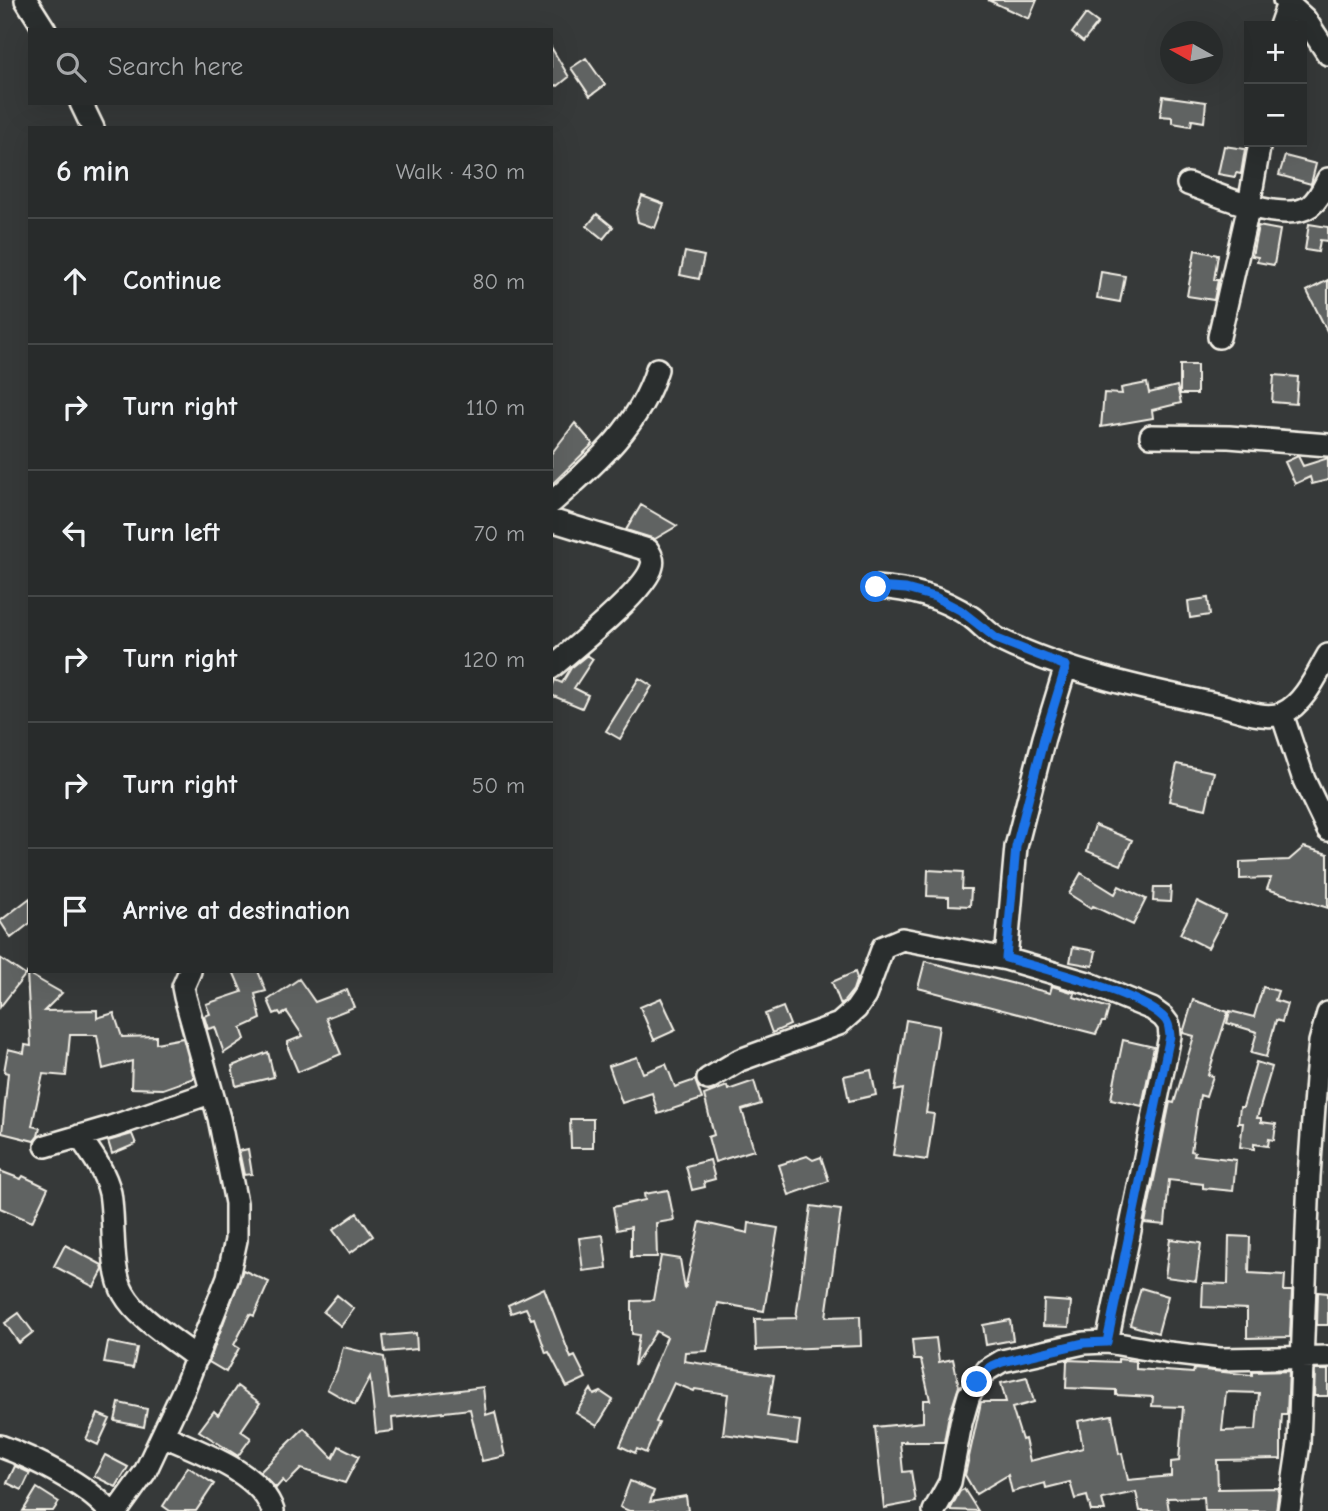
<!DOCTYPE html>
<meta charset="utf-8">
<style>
body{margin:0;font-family:"Comic Neue",sans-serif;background:#303333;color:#f1f3f6}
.controls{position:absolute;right:21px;top:21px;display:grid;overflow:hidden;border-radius:0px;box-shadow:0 7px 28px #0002}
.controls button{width:63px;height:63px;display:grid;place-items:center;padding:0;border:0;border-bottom:2px solid #444747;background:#282b2b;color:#f1f3f6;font:35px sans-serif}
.compass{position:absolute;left:1160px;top:21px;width:63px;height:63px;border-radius:50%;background:#282b2b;box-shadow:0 7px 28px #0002;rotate:278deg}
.stop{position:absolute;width:21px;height:21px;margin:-16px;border:5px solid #1a73e8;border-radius:50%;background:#fff}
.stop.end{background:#1a73e8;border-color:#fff;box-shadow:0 2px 7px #0008}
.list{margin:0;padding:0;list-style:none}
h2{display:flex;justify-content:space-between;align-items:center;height:91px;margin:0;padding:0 28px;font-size:30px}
h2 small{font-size:23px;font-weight:400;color:#a5a7a9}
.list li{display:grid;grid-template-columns:46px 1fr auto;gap:21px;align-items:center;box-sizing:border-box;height:126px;padding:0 28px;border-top:2px solid #444747}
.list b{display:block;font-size:26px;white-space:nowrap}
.list em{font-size:23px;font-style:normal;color:#a5a7a9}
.icon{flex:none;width:38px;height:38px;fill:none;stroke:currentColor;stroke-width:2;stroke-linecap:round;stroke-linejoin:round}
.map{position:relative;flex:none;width:1328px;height:1511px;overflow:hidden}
.search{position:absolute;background:#282b2b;box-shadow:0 7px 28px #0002;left:28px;top:28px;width:525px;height:77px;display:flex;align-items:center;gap:18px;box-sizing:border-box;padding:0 24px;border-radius:0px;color:#a5a7a9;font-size:26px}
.panel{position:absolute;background:#282b2b;box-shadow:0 7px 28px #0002;left:28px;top:126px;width:525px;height:847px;border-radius:0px}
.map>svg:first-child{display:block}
.building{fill:#616362;stroke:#f4f1e8;stroke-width:2;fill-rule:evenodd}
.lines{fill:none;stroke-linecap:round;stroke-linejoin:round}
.minor-casing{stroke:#f4f1e8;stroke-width:26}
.minor{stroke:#2a2d2e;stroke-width:21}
.route{stroke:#1a73e8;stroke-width:9}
</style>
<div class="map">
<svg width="1328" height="1511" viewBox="0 0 1328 1511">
<rect width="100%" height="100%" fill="#363939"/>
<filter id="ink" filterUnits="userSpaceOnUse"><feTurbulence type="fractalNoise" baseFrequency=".0143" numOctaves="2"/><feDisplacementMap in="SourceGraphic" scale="14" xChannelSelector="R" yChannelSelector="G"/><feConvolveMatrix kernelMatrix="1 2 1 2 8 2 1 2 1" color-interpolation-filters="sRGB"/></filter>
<g filter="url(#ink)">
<path class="building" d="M988,0H1037L1029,19Z
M1086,14L1098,23L1083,42L1072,33Z
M551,47L569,77L558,86L557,85L551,88Z
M586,58L605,85L590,96L571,68Z
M1163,96L1206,102L1204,122L1192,120L1191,126L1172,123V117L1160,116Z
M1224,146L1245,149L1241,174L1236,173L1235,177L1218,174Z
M1285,156L1316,164L1311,184L1279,175Z
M642,196L664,204L655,228L638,222L636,213Z
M597,214L613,227L603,239L587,226Z
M1309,224L1328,227V241L1320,240L1318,252L1305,250Z
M1258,226L1280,230L1274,265L1257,262L1258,257L1252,256Z
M1195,250L1218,255L1214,280H1218L1214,300L1187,296Z
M685,252L704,256L699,279L680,275Z
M1101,272L1125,276L1120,302L1097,298Z
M1328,280V333L1307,291Z
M1180,365H1197V394H1180Z
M1274,375L1298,377L1296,404L1272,402Z
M1147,383L1149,393L1177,386L1181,403L1152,410L1153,418L1101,427L1104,393L1122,394L1121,388Z
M575,423L593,444L551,485V454Z
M1298,456L1303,466L1328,458V480L1312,484L1310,477L1295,484L1285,462Z
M641,505L677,526L655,539L626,530Z
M1208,598L1210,615L1190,618L1188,601Z
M587,655L593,659L574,688L588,695L582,708L551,695V689L555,680L562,683L571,668Z
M639,678L652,686L620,739L606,731Z
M1177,764L1214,772L1206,809L1169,801Z
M1095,825L1132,840L1121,865L1087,851Z
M1304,847L1328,854V908L1267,889L1271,878L1240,879V862L1289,860Z
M928,870L963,872L962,889H971L970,906L949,905V897L927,896Z
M1081,873L1115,894L1119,886L1146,899L1133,925L1093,906L1091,908L1069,894Z
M1154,887H1171L1170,902L1153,901Z
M30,898V923L11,938L0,921Z
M1197,901L1225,915L1208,948L1180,934Z
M1073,947L1096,951L1093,966L1070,962Z
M0,958L25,975L0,1007Z
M925,961L1050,993L1052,986L1075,993L1074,997L1109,1008L1105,1022H1102L1096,1034L918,988Z
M233,971H258L266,991L255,994L261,1019L241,1028L245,1039L224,1053L215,1027L208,1029L204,1016L210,1014L206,1004L242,992Z
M855,972L857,978L853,990L841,1005L832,982Z
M27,973L62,993L44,1011L97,1010V1018L114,1013L122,1037L156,1036V1043L183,1038L194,1078L163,1089L131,1088L132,1061L103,1069L97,1035H70L66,1076L43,1074L32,1126L40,1128L38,1136L34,1141L2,1133L8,1073L4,1072L8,1049L24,1053L25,1045L31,1046Z
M299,979L315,1002L347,990L354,1007L326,1018L341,1054L298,1072L288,1048V1042L303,1036L287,1012L281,1015L279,1012L274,1014L268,1000Z
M1263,987L1278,991L1275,1000L1287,1004L1282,1022L1276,1020L1266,1057L1251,1053L1257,1032L1227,1023L1230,1011L1254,1017Z
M661,998L676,1030L654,1040L640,1007Z
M1193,1000L1228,1012L1208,1075L1213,1076L1206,1097L1200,1095L1191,1151L1195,1152L1194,1155L1236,1160L1233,1191L1203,1188V1184L1169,1180L1165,1225L1145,1223L1170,1102L1174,1103L1194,1036L1183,1033Z
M783,1007L790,1025L772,1033L765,1014Z
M906,1020L939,1026L926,1113L934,1114L927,1160L893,1155L903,1089L895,1091Z
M1123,1040L1154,1047L1142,1106L1111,1099Z
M268,1052L274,1077L236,1086L232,1066Z
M637,1057L643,1073L666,1064L675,1087L695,1080L702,1099L658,1114L652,1093L622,1103L609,1066Z
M1256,1062L1272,1067L1257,1118H1261V1122L1276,1124L1274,1140L1269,1139L1268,1146L1254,1144V1149L1240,1147L1243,1123H1238L1240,1107H1243Z
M871,1070L876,1095L849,1101L844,1076Z
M754,1081L761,1104L742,1110L754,1150L715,1162L708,1137L714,1135L704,1095L727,1086L728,1090Z
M570,1119H593V1148H571Z
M132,1134L136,1144L112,1154L108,1141Z
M248,1149L252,1174L244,1175L239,1151Z
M807,1156L813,1160L821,1157L829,1181L789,1195L779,1165Z
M710,1160L715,1179L704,1182L705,1187L692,1190L686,1166Z
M0,1171L21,1179L23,1176L48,1188L32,1222L0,1208Z
M668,1190L674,1220L656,1223L657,1257H631V1227L617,1230L613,1207L645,1200L644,1194Z
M811,1206L841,1210L826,1317L860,1316L861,1346L756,1350L755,1319L796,1318Z
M357,1213L373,1236L350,1253L333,1230Z
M700,1222L748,1233L749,1223L778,1228L764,1311L718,1303L707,1351L685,1352L684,1361L774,1375L767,1416L800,1421L797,1444L723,1434L728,1394L695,1389L694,1391L674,1383L656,1422L659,1423L646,1453L637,1449L635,1453L620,1446L667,1337L656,1331L634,1366L639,1335L632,1334V1301L653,1300L661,1256L680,1259L685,1289Z
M603,1235L607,1268L583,1271L579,1238Z
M1229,1236L1250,1237L1249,1273L1285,1275L1284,1291H1292L1290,1337L1247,1338V1309L1202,1307L1203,1283L1228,1284Z
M1170,1239L1201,1243L1196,1281L1165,1277Z
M65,1245L102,1265L103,1270L94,1287L54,1266Z
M243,1270L269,1282L254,1316L250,1314L234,1345L239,1348L226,1372L209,1362Z
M544,1288L571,1358L575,1356L586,1378L567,1387L549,1352L546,1353L534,1318L531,1319L526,1308L511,1313L508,1305Z
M1141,1288L1168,1296L1158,1333L1130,1325Z
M1318,1292L1328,1293V1325H1317Z
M337,1295L354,1309L341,1326L323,1312Z
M1044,1300L1071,1302L1069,1327L1043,1326Z
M19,1313L33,1332L19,1343L5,1323Z
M1010,1320L1013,1340L986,1345L983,1325Z
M416,1333L417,1349L385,1352L383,1336Z
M936,1338L939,1362L953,1359L959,1386L948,1420L944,1442H907L905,1440L906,1442H900L903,1472L911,1471L916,1502L884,1508L875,1427L923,1422V1400H930L921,1360H914L912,1340Z
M108,1342L137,1348L133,1368L104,1363Z
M343,1347L384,1357L389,1399L483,1387L486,1415L495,1412L505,1456L482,1461L470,1409L392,1418L393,1431L376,1433L370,1377L355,1405L327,1389L337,1370Z
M1118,1359L1136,1361V1369L1193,1373L1194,1369L1252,1375V1372L1289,1371L1287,1414H1282L1281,1429V1459L1217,1460L1218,1489L1279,1488L1276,1511H1205L1204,1497L1167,1498L1169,1511H1140L1136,1492L1102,1499L1105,1511H1091L1087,1496L1075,1499L1070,1482L1046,1488L1045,1483L1012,1492L1008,1475L976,1494L965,1475L981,1402H1006L1001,1383L1027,1377L1034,1402L1012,1408L1022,1440L1025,1439L1030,1461L1083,1448L1078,1421L1112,1415L1119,1454L1122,1453L1128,1480L1171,1476V1462L1179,1461L1183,1407L1152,1406L1153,1397L1116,1395V1390L1066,1388L1067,1360L1118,1362ZM1226,1392L1259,1393L1256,1430L1222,1431Z
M1315,1370H1328V1396H1314Z
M237,1386L260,1403L241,1431L251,1438L238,1456L199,1431L214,1411L218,1415Z
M591,1389L594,1395L601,1392L613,1400L597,1426L576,1413Z
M119,1403L147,1409L144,1427L115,1421Z
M98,1414L110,1419L98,1445L86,1439Z
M304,1428L333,1458L339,1446L359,1456L345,1483L301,1469L286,1484L283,1480L276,1488L260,1472Z
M105,1455L128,1467L116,1487L94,1476Z
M15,1466L30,1473L22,1490L7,1483Z
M188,1467L214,1484L196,1511H170L163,1506Z
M630,1481L654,1491L650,1502L686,1496L688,1511H629L620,1507Z
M37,1488L59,1502L53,1511H23Z
M964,1489L978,1511L950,1510L960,1491Z"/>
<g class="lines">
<g class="minor-casing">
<path id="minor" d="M26,0L45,30
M1284,0L1305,19L1328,54
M1280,26L1288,3
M81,103L93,128
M1188,184C1216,194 1283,225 1310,206C1319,199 1323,189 1328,179
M1219,337L1249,205L1260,142
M1151,436L1229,437L1328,445
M551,503C594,465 640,426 657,369
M551,520L648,550C651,555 654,560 652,566C647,590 573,649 551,668
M875,587C911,589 941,597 971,617C981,624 989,635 1000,640C1065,672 1148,690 1220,705C1238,709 1265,721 1283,713C1304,704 1317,674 1328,655
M1282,714L1304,780L1328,830
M1006,959L1016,847L1044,738L1066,666
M708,1079L740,1060L839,1024L856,1009L865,996L883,947L902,939L1006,959L1088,983L1152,1009L1163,1017L1169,1025L1170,1036L1107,1342
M79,1136C91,1153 105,1171 110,1193C115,1221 110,1271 124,1294C138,1319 175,1340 197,1358
M46,1146L111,1127L210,1093
M163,1435C198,1452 260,1471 273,1511
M0,1446C33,1458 86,1484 109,1511
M117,1511L145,1472L184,1389L228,1277L236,1240V1203L219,1118L185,997L183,987L190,971
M934,1511L950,1482L961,1423L969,1395L987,1370L1002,1361L1084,1343L1107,1342L1169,1353L1220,1359L1328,1357
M1289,1511L1299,1444L1309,1176L1316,1079L1320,1042L1328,1013"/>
</g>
<use href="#minor" class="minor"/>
</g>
</g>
<g class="lines" filter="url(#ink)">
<path class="route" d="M876,587L906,589L935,597L960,610L997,639L1066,666L1044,738L1016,847L1006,958C1043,969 1138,992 1163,1017C1169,1022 1169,1028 1170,1036L1107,1342L1084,1343L1002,1362L990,1367L977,1382"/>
</g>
</svg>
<div class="controls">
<button>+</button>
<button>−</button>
</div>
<svg class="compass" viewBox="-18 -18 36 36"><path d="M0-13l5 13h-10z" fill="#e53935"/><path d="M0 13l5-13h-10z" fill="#a5a7a9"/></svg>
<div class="stop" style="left:876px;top:587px"></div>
<div class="stop end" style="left:977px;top:1382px"></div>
<div class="search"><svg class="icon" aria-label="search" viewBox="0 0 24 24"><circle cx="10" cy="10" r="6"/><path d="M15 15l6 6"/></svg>Search here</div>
<section class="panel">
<h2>6 min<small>Walk · 430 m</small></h2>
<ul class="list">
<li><svg class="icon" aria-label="ahead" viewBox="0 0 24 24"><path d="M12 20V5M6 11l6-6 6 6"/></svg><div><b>Continue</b></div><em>80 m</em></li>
<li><svg class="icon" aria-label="right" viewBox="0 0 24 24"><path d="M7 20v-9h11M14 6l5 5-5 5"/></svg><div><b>Turn right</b></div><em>110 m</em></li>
<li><svg class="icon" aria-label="left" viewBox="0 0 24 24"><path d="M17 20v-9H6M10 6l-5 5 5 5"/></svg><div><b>Turn left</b></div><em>70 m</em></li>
<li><svg class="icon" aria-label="right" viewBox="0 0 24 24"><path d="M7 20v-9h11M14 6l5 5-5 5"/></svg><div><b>Turn right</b></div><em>120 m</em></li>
<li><svg class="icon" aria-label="right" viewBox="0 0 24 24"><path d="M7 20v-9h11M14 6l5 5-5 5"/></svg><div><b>Turn right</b></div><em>50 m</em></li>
<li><svg class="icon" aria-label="arrive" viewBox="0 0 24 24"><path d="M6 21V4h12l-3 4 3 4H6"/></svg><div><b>Arrive at destination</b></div></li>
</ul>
</section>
</div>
